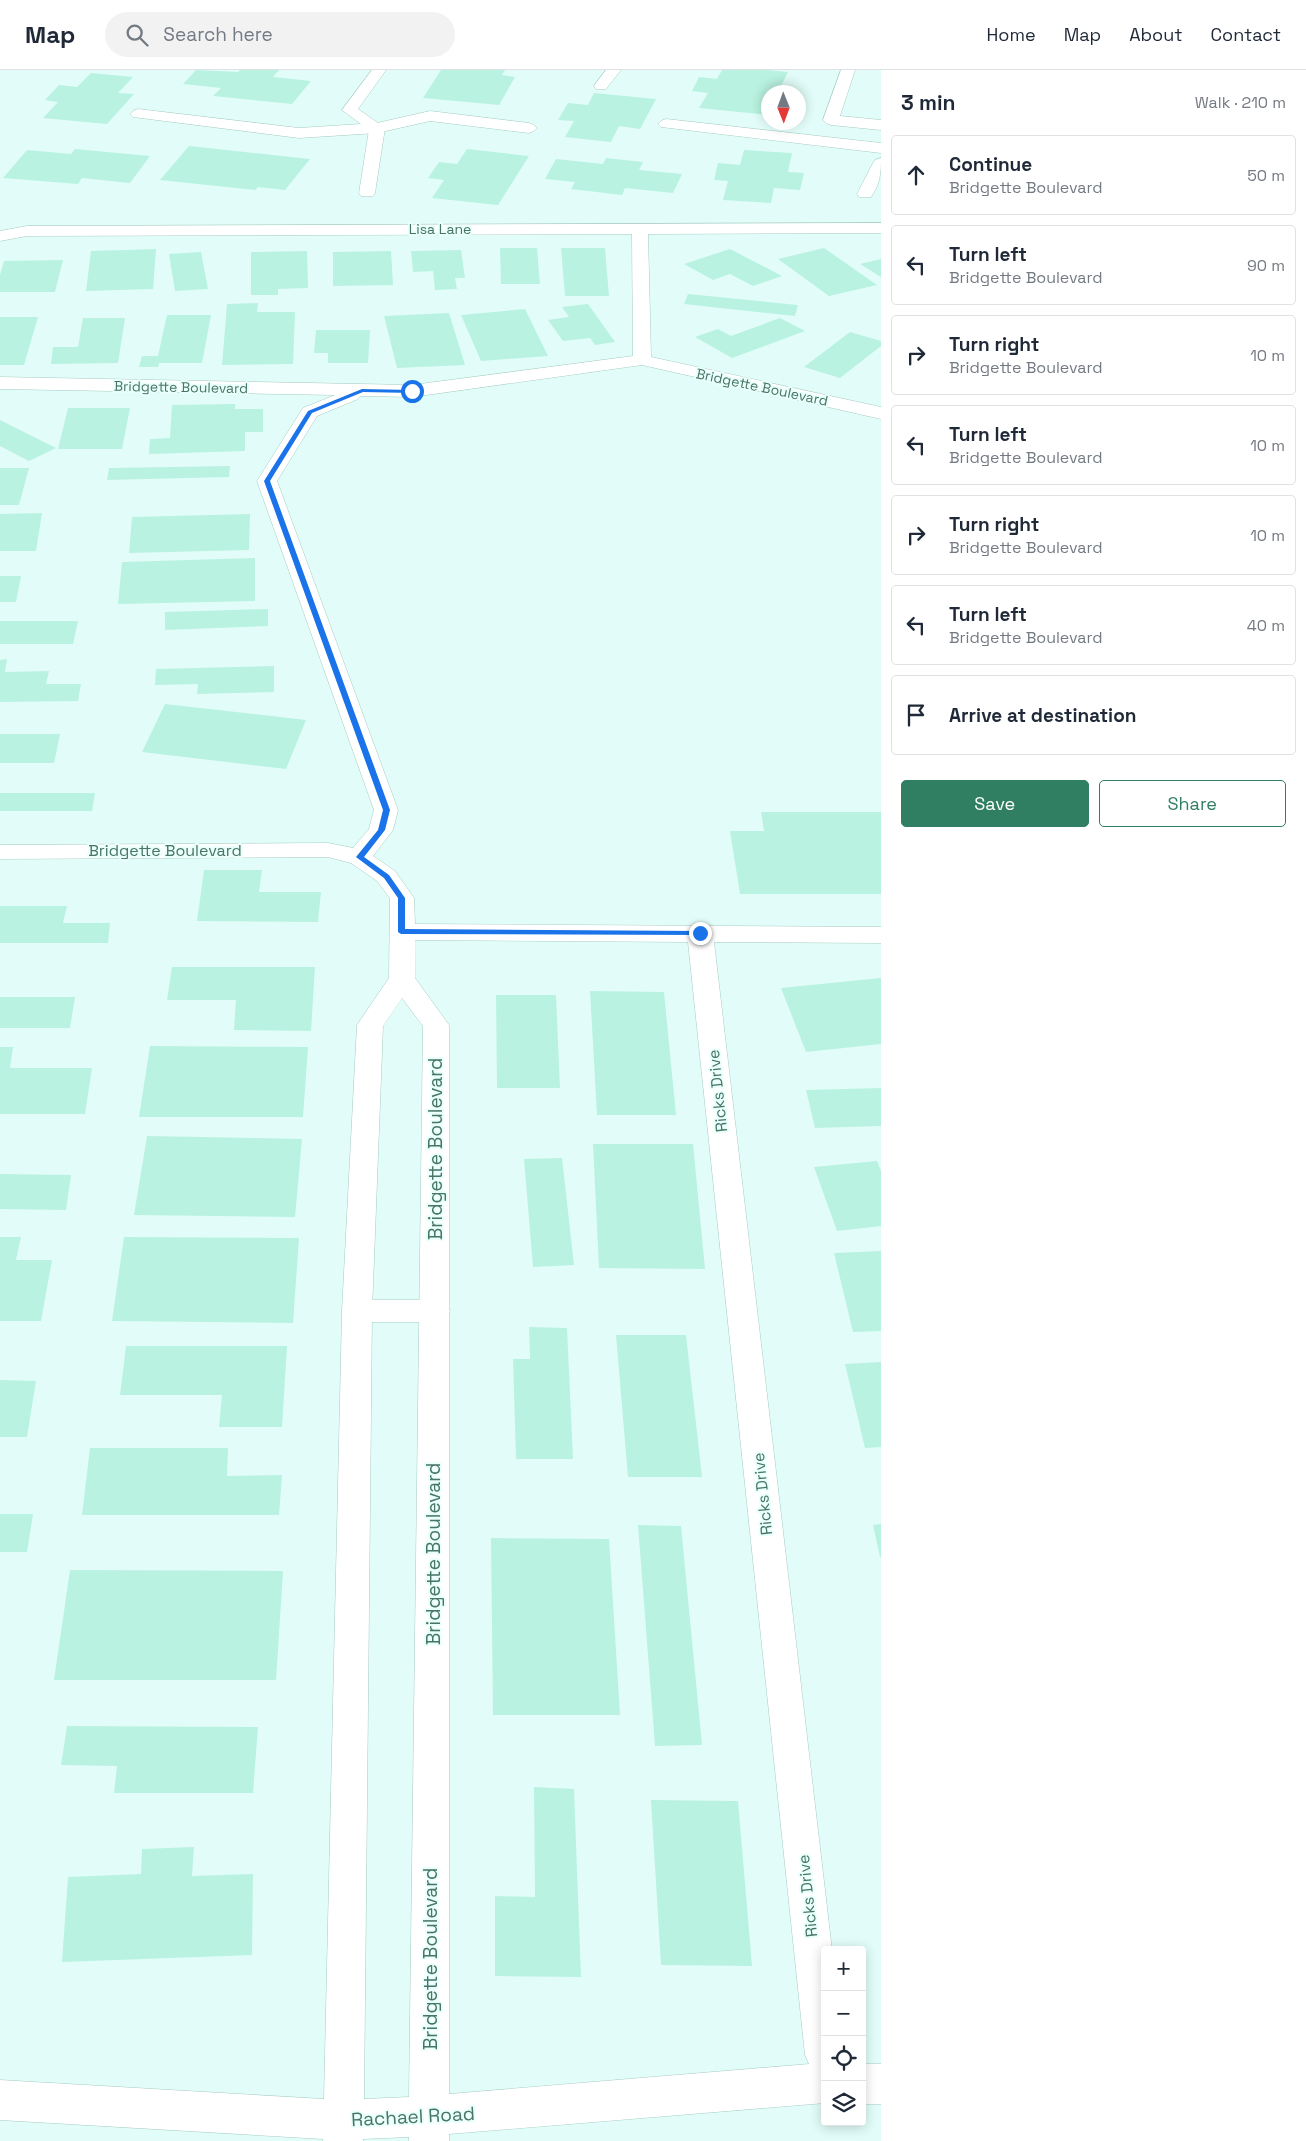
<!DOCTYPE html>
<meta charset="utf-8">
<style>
body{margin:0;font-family:"Space Grotesk",sans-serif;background:#f2f2f3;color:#1f2937}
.controls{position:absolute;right:15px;bottom:15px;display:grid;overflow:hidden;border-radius:5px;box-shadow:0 2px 12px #0003}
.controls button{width:45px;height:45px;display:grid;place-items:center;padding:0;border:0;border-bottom:1px solid #e0e1e3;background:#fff;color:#1f2937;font:25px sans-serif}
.compass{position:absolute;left:761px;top:15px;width:45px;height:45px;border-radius:50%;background:#fff;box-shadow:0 2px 12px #0003;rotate:179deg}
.stop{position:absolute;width:15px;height:15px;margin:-11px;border:4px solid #1a73e8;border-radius:50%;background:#fff}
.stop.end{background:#1a73e8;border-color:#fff;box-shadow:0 1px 5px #0008}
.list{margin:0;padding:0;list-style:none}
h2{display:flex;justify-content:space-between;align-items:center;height:65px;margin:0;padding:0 20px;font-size:21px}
h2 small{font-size:16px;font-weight:400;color:#747a83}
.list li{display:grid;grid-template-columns:32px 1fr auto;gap:15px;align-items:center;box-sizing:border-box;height:80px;margin:0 10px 10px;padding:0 10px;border:1px solid #e0e1e3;border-radius:5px}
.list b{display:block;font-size:19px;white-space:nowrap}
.list p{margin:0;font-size:16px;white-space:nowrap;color:#747a83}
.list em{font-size:16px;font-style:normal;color:#747a83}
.actions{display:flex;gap:10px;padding:15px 20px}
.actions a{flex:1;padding:11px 0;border:1px solid #307f62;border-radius:5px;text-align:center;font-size:18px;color:#307f62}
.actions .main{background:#307f62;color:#fff}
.icon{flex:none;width:28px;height:28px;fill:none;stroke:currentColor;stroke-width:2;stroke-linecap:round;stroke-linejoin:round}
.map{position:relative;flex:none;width:881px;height:2071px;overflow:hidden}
header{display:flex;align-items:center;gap:30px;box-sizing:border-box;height:70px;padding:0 25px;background:#fff;border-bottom:1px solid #e0e1e3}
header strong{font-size:24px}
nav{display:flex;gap:28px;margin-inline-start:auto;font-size:18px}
.search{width:350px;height:45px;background:#f2f2f3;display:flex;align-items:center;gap:12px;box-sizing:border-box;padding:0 18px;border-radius:28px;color:#747a83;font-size:19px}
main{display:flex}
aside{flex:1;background:#fff}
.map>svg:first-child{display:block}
.building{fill:#b9f2e0}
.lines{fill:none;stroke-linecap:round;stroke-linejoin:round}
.lane-casing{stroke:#a6cbc1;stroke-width:1}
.street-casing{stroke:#a6cbc1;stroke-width:1}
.lane{fill:#fff;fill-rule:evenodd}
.street{fill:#fff;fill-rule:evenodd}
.route{fill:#1a73e8}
.labels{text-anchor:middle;stroke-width:4;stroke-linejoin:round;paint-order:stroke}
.far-street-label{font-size:14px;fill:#487564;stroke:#e9fffc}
.street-label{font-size:16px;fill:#487564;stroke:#e9fffc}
.near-street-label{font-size:19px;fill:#487564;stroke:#e9fffc}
</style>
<header>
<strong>Map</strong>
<div class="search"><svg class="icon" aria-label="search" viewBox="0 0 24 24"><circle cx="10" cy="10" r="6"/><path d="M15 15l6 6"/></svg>Search here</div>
<nav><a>Home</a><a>Map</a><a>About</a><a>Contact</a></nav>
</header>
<main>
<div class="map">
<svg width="881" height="2071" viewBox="0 0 881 2071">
<rect width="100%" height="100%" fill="#e2fdf9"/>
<path class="building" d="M196,0L238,2L240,0H279L273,7L311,11L292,34L213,26L221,18L183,14Z
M441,0H505L502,5L515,7L499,35L423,28Z
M722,0H767L788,2L778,22H768V45L699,38L708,23L692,21L699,7L717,9Z
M91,3L133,7L118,23L134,24L107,54L43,48L58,32L45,30L59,15L77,17Z
M594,23L656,29L640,59L619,56L611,72L565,67L574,51L558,50L568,33L588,35Z
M189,76L310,89L285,120L258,117L255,120L160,110Z
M75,79L150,86L130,113L82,108L78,114L3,108L27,80L71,84Z
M467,79L529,86L498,135L432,128L444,110L428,108L439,92L457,94Z
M744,80L792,83L788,102L804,103L800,120L774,118L771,133L723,130L728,111L714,110L718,93L740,95Z
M606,88L643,92L639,100L682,104L673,123L625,118L622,125L571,119L575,112L545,109L556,89L603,94Z
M500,178H537L540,214H501Z
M561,178H605L609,226H565Z
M824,178L877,215L829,226L778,189Z
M156,179L153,219L86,221L91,181Z
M730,179L782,206L753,216L730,204L713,210L684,194Z
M461,180L465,208H455L457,219L435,220L433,201L413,202L411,181Z
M307,181L308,218L278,219V225H251V182Z
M391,181L393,215L333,216V182Z
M201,182L208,219L175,221L169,184Z
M881,189V207L860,194Z
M63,190L55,222H0V205L4,191Z
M688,224L798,235L795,246L684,234Z
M258,233L257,242H295L293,294L222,295L227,234Z
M588,234L615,272L595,275L590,268L563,271L548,250L569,247L562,237Z
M525,239L548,286L481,291L461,245Z
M449,243L465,295L397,298L384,246Z
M167,245H211L202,293H159L158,297H139L142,286H158Z
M0,247H38L24,295H0Z
M83,248H125L118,293L51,294L53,277H78Z
M780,248L805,261L732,288L695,267L718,259L731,266Z
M316,260H370L368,293H328V283H314Z
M850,262L881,271V276L840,308L804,297Z
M235,334V339H263V362H245V381L149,384L150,369L170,368L172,335Z
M68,338H130L122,379H58Z
M0,350L56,378L29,391L0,376Z
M230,396L229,407L107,410L109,398Z
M0,398H29L19,435H0Z
M42,443L36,481H0V444Z
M250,444L249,480L129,483L132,447Z
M255,488V531L118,534L122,492Z
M0,506H21L16,532H0Z
M268,539V556L165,560V542Z
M0,551H78L73,574H0Z
M7,589L5,602L49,601L46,614H81L78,631L0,632V590Z
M274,596V622L197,624L198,614L155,615L156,599Z
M165,634L306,650L286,699L142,682Z
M0,664H60L54,693H0Z
M0,723H95L92,741H0Z
M761,742H881V824H740L730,761H764Z
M204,800H262L259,822H321L318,852L197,851Z
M0,836H67L63,853H110L108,873H0Z
M172,897H315L311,961L234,960L236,930H167Z
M881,908V974L806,982L781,918Z
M590,921L664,922L676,1045H597Z
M496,925H556L560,1018H497Z
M0,927H75L70,958H0Z
M150,976L308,977L303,1047H139Z
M0,977H13L10,998H92L85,1044H0Z
M881,1018V1056L815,1058L806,1020Z
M147,1066L302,1069L295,1147L134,1145Z
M593,1074H693L705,1199L599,1198Z
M562,1088L574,1195L533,1197L524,1089Z
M877,1091L881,1101V1156L837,1161L814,1097Z
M0,1104L71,1105L66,1140L0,1139Z
M0,1167H21L16,1190H52L41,1251H0Z
M124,1167L299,1168L293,1253L112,1251Z
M881,1181V1261L853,1262L834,1183Z
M529,1257L567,1258L573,1389H516L513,1289H530Z
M616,1265H686L702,1407H628Z
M126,1276H287L282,1357H219L222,1325H120Z
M881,1292V1377L865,1378L845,1294Z
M0,1310L36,1311L27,1367H0Z
M90,1378H228L227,1406L282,1405L279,1445H82Z
M0,1444H33L27,1482H0Z
M881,1454V1487H880L873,1455Z
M638,1455L681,1456L702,1675L655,1676Z
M491,1468L609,1469L620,1645H493Z
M70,1500L283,1501L276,1610H54Z
M67,1656L258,1657L253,1723H114L117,1696L61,1695Z
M534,1717L574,1719L581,1907L495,1906V1826L535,1827Z
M651,1730L738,1731L752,1896L661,1895Z
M194,1777L192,1806L253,1804L252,1885L62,1892L68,1807L141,1804L142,1779Z"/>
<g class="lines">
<g class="lane-casing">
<path id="lane" d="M606,0H621L606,19H596L594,16Z
M138,39L299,58L377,53L430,41L529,53L534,55L537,58L534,61L529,63L430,51L377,63L299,68L133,47L130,44L133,41Z
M666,49L881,73V83L661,57L658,54L661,51Z
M881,88C881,104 880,114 871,127H859L857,124L873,93L875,90Z
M357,1230H435L446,1233L450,1241L446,1249L435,1252H357L346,1249L342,1241L346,1233Z"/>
</g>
<g class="street-casing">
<path id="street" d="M372,0H386L358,39L385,58L375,123L373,126H361L359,123L369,60L342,40Z
M841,0H855L840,46L881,50V60L831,55L826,53L823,50Z
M881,153V163L648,164L651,287L881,337V349L642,295L412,327L360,326L358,329L317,346L277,411L398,740L393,760L373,786L395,801L414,828L415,854L881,857V873L714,872L832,1880H825V2033L449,2064V2071H409V2067L363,2069V2071H323V2069L0,2050V2010L324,2029L342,1241L357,955L389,908L390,828L377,811L351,793L328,787L0,789V775L328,773L353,778L369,759L374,740L257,411L303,338L335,325L0,319V307L412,315L633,286L632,164L27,166L0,171V161L27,156ZM415,870L688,872L805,1985L809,1994L449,2024V955L415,908ZM402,928L423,956L409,2027L364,2029L372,1241L383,956Z
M862,1994H881V2034H862Z"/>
</g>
<use href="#lane" class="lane"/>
<use href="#street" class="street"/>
</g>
<path class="route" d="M362,319L412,320L415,321L412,323L363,322L312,343L270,411L390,740L385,760L364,787L389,805L405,828V859L700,861L703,863L702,865L401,864L398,862V828L384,808L356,787L378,760L383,740L264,411L308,341Z"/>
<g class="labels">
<g class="far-street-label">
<text x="440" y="164">Lisa Lane</text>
<text transform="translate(181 317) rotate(1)" y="5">Bridgette Boulevard</text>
<text transform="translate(762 317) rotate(12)" y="5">Bridgette Boulevard</text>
</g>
<g class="street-label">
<text x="165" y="786">Bridgette Boulevard</text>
<text transform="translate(717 1021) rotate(-96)" y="6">Ricks Drive</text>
<text transform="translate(762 1424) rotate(-96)" y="6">Ricks Drive</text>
<text transform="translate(807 1826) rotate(-96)" y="6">Ricks Drive</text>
</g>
<g class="near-street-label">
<text transform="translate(435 1079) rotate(-90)" y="7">Bridgette Boulevard</text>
<text transform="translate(433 1484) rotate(-90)" y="7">Bridgette Boulevard</text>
<text transform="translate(430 1889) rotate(-90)" y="7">Bridgette Boulevard</text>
<text transform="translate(413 2046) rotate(-3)" y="7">Rachael Road</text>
</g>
</g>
</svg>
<div class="controls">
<button>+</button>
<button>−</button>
<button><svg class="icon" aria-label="locate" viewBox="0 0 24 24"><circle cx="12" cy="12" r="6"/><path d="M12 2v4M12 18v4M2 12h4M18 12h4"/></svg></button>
<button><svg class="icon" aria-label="layers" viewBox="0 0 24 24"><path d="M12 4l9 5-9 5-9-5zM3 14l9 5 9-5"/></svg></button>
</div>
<svg class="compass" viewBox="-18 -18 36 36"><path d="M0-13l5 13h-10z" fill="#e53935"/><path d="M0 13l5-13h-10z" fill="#747a83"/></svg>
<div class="stop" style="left:412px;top:321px"></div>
<div class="stop end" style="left:700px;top:863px"></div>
</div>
<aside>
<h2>3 min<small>Walk · 210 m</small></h2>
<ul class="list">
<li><svg class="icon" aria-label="ahead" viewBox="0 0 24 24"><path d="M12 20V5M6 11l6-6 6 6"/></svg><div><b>Continue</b><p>Bridgette Boulevard</p></div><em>50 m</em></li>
<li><svg class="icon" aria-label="left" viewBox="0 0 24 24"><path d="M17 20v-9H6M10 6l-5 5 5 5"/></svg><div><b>Turn left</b><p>Bridgette Boulevard</p></div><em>90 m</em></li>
<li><svg class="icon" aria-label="right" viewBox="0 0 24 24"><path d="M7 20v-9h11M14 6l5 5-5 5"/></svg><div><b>Turn right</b><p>Bridgette Boulevard</p></div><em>10 m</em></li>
<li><svg class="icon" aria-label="left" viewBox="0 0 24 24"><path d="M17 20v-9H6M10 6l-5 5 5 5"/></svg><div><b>Turn left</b><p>Bridgette Boulevard</p></div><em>10 m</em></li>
<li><svg class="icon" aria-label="right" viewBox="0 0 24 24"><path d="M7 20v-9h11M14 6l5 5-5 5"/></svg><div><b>Turn right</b><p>Bridgette Boulevard</p></div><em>10 m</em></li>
<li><svg class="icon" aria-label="left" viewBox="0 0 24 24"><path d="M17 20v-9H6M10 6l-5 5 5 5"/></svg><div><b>Turn left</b><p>Bridgette Boulevard</p></div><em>40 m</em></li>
<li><svg class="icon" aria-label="arrive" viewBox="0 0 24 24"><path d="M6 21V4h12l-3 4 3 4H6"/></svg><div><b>Arrive at destination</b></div></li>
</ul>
<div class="actions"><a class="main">Save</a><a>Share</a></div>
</aside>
</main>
